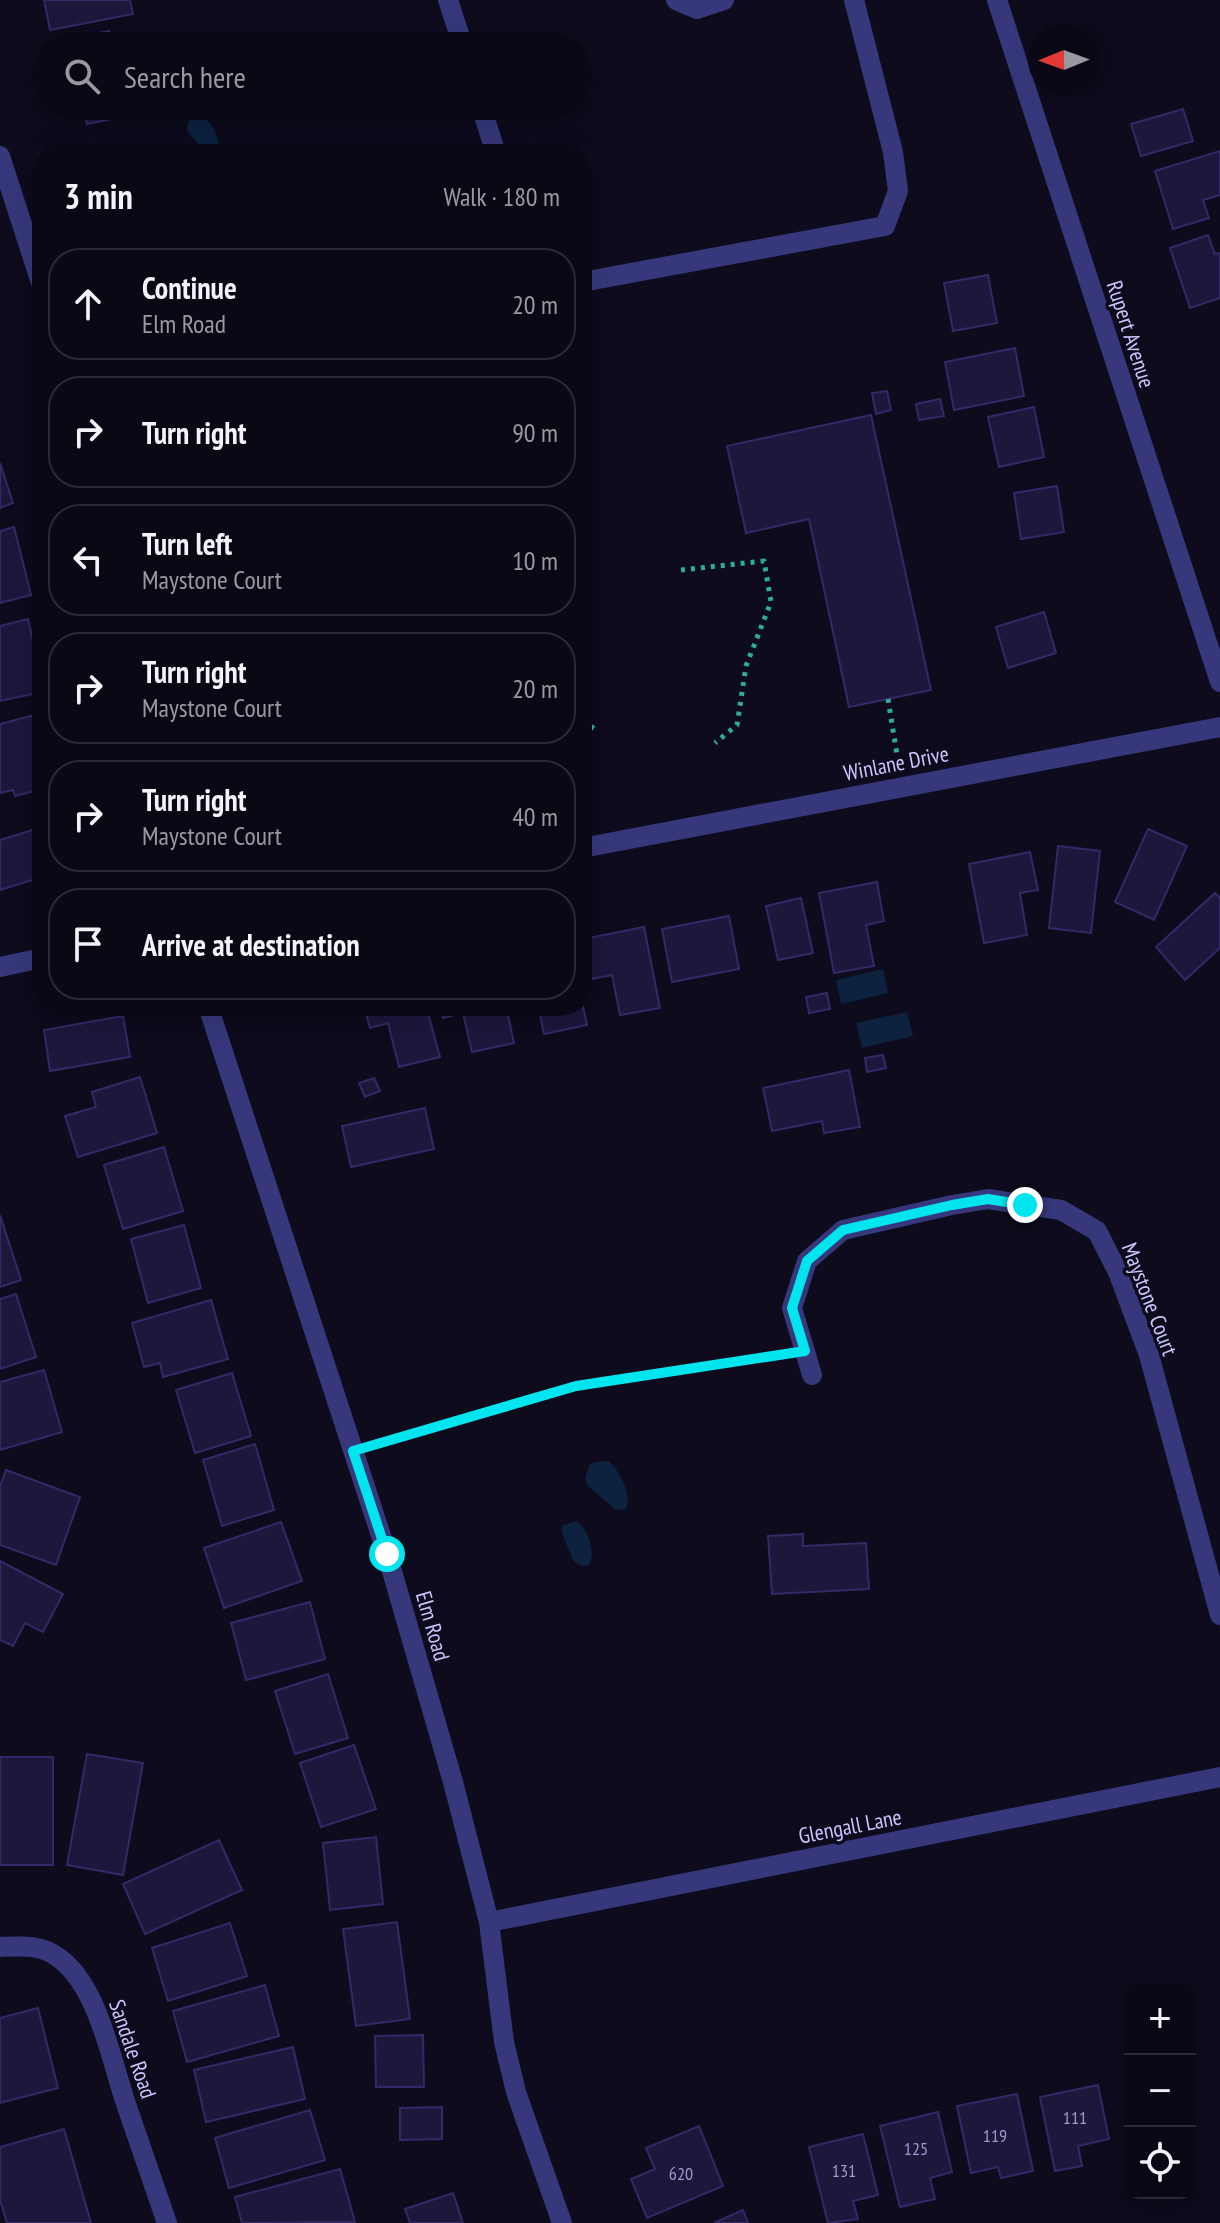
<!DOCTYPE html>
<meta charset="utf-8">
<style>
body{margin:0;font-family:"PT Sans Narrow",sans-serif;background:#181622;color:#f1f3f6}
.controls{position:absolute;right:24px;bottom:24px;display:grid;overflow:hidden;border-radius:16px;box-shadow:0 8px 32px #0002}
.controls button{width:72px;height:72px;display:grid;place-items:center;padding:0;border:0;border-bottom:2px solid #2a2934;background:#0a0815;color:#f1f3f6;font:40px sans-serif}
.compass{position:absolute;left:1028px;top:24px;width:72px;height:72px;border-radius:50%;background:#0a0815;box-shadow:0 8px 32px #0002;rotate:269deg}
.stop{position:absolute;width:24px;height:24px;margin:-18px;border:6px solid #02e5ef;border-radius:50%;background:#fff}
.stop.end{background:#02e5ef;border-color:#fff;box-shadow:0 2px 8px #0008}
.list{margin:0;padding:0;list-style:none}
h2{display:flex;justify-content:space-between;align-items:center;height:104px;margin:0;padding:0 32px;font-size:34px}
h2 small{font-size:26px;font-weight:400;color:#999aa0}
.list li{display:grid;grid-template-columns:52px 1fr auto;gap:24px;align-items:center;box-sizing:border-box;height:112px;margin:0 16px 16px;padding:0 16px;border:2px solid #2a2934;border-radius:32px}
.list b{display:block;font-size:30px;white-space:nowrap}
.list p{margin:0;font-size:26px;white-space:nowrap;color:#999aa0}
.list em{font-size:26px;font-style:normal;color:#999aa0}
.icon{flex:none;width:44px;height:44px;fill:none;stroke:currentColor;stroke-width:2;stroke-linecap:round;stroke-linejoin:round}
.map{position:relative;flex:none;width:1220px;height:2223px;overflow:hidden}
.search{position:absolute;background:#0a0815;box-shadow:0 8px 32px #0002;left:32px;top:32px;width:560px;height:88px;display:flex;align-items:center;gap:20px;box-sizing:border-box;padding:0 28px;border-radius:44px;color:#999aa0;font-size:30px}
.panel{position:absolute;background:#0a0815;box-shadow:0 8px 32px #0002;left:32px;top:144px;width:560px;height:872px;border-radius:32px}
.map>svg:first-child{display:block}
.water{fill:#0c223f}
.building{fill:#1d173c;stroke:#322a68;stroke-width:2}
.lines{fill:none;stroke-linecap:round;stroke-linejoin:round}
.path{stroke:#2dac9d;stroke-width:5;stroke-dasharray:4 6;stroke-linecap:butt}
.minor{stroke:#36387b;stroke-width:20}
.route{stroke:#02e5ef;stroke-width:10}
.labels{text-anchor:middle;stroke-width:7;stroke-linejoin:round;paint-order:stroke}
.number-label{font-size:18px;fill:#9f9ace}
.street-label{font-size:22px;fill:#cac6ff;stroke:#0d0b1c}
</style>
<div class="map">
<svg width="1220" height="2223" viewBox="0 0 1220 2223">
<rect width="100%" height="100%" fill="#0d0b1c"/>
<path class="water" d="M199,118C216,120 217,139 221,154H199C198,150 199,146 197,143C192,134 183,133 189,121Z
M883,969L888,993L841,1004L836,980Z
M907,1012L913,1036L862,1048L856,1023Z
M602,1461H609C620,1471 632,1495 626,1509L616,1510L588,1486L585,1477L590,1464Z
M576,1521C589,1530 596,1552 589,1565L582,1566L573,1561C570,1550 564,1541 561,1529L563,1525Z"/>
<path class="building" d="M44,0H130L133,14L50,30Z
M109,31L112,46H71L70,39Z
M83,106H140L141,113L87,124Z
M1183,109L1193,141L1141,156L1131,124Z
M1220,151V195L1203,200L1209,218L1173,229L1155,171Z
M1208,235L1215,254L1220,253V298L1190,308L1170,248Z
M988,275L997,323L953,331L944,283Z
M1015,348L1024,396L954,410L945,362Z
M887,391L891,410L876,414L872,393Z
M940,399L944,416L919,420L916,404Z
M1034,407L1044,457L999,467L988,417Z
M871,415L931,690L849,707L809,519L746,533L727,446Z
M0,463L13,503L0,508Z
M1057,486L1064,532L1021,539L1014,493Z
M14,527L31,595L0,603V531Z
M1044,612L1056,653L1008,668L996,627Z
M28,619L42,680V692L0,701V626Z
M42,713V789L15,796L13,790L0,793V724Z
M42,827V877L0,890V840Z
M1148,829L1187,846L1154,920L1115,902Z
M1058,846L1100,851L1091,933L1049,928Z
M1030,852L1038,890L1020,893L1027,935L984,943L969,864Z
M877,882L884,921L866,925L874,966L834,973L819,893Z
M1215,893L1220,898V948L1185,980L1156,947Z
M801,898L813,953L778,960L766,906Z
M729,916L739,969L672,982L662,929Z
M644,927L660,1008L620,1015L612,975L592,979L584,939Z
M827,993L830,1009L809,1013L806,997Z
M582,1002L587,1025L544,1034L538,1006H582Z
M364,1006H426L440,1057L399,1067L388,1023L370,1028Z
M441,1006H506L514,1043L472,1052L463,1013L443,1018Z
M123,1016L130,1057L50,1071L44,1030Z
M883,1055L886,1068L867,1072L865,1058Z
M849,1070L860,1127L824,1133L822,1121L772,1131L763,1088Z
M140,1077L157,1133L78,1157L65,1116L96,1107L92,1092Z
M374,1078L380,1091L365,1097L359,1083Z
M425,1108L434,1149L351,1167L342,1126Z
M164,1147L183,1211L123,1229L104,1165Z
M0,1215L21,1280L0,1287Z
M184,1225L201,1288L148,1303L131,1239Z
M16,1294L36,1357L0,1369V1299Z
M211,1300L228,1359L163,1377L160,1363L144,1367L132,1323Z
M44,1370L62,1432L0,1450V1382Z
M232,1373L251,1436L195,1453L176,1390Z
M255,1444L274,1510L222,1526L203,1460Z
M6,1470L80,1497L56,1565L0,1545V1486Z
M281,1522L302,1581L224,1608L204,1548Z
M803,1534V1546L866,1543L869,1589L772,1594L768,1536Z
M0,1561L63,1594L43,1632L25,1623L13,1646L0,1640Z
M310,1602L325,1659L246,1680L231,1623Z
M328,1674L348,1738L295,1754L275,1691Z
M354,1745L376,1809L321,1827L300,1763Z
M87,1754L143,1763L123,1875L67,1865Z
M0,1757H53V1865H0Z
M376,1837L383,1904L330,1910L323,1843Z
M219,1840L242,1890L145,1934L123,1884Z
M397,1922L410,2019L356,2026L343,1929Z
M230,1923L247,1976L168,2001L152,1948Z
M265,1985L279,2036L187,2062L173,2011Z
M38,2008L58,2088L0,2103V2018Z
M423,2035L424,2087H376L375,2036Z
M293,2047L305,2099L206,2122L194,2070Z
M1098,2085L1109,2139L1078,2146L1082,2166L1055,2171L1040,2097Z
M1017,2094L1033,2171L1001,2178L998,2167L971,2173L957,2106Z
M442,2107V2139L400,2140V2108Z
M310,2110L325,2160L229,2188L215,2138Z
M938,2112L952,2172L930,2178L935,2199L900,2207L880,2126Z
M699,2126L723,2186L647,2218L631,2179L655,2169L646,2148Z
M64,2129L91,2223H7L0,2200V2147Z
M863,2134L878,2195L853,2201L858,2219L828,2223L809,2147Z
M340,2169L355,2222L242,2223L235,2197Z
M453,2193L463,2223H410L405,2209Z
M743,2210L748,2223H714Z"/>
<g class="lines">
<path class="path" d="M681,570L764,561L771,602L746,666L737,725L715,743
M888,699L898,761
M582,721L598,731
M377,1444L576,1386L781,1355"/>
<path class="minor" d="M448,0L463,46
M676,0L697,9L724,0
M997,0L1220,682
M481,106L496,154
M0,156L42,286
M582,282L885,226L898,191L893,152L854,0
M582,848L1220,727
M0,967L42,958
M208,1006L387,1554L453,1782L489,1922L504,2042L516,2092L562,2223
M812,1375L792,1308L807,1261L843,1230L952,1205L988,1199L1061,1210L1097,1231L1118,1272L1149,1355L1220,1615
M489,1922L1220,1777
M0,1947C21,1946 41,1944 59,1958C97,1985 111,2058 125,2101C139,2141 153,2182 167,2223"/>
</g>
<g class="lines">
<path class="route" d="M387,1554L353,1451L576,1386L805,1351L792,1308L807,1261L843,1230L952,1205L988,1199L1025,1205"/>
</g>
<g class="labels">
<g class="number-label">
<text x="1075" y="2124">111</text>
<text x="995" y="2142">119</text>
<text x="916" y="2155">125</text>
<text x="844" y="2177">131</text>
<text x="681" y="2180">620</text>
</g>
<g class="street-label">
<text transform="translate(1131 334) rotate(72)" y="8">Rupert Avenue</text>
<text transform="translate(896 763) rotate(-11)" y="8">Winlane Drive</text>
<text transform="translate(1150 1299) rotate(69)" y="8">Maystone Court</text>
<text transform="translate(433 1626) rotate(74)" y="8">Elm Road</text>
<text transform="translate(850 1826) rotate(-11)" y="8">Glengall Lane</text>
<text transform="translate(133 2049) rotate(71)" y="8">Sandale Road</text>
</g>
</g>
</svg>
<div class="controls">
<button>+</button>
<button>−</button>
<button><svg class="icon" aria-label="locate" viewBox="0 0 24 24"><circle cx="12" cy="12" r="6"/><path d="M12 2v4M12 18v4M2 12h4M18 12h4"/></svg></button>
</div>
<svg class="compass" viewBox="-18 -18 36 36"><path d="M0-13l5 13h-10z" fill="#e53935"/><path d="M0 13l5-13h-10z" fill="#999aa0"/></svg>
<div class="stop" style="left:387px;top:1554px"></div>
<div class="stop end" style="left:1025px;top:1205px"></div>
<div class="search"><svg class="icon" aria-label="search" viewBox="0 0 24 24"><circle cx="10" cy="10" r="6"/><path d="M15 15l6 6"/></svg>Search here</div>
<section class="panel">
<h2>3 min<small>Walk · 180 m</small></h2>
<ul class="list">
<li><svg class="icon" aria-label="ahead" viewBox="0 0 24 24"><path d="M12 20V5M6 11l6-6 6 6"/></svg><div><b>Continue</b><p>Elm Road</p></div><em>20 m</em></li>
<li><svg class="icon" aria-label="right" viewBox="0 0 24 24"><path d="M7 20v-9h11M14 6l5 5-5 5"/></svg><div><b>Turn right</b></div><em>90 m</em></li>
<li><svg class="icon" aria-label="left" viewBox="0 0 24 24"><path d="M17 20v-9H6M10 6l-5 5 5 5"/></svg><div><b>Turn left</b><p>Maystone Court</p></div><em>10 m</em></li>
<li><svg class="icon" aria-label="right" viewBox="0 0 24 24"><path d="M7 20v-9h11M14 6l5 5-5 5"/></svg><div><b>Turn right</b><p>Maystone Court</p></div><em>20 m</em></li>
<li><svg class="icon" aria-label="right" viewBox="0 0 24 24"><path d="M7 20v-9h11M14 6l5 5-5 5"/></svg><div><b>Turn right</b><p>Maystone Court</p></div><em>40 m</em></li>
<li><svg class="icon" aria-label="arrive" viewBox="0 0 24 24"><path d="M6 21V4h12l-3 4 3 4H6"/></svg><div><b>Arrive at destination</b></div></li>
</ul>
</section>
</div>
